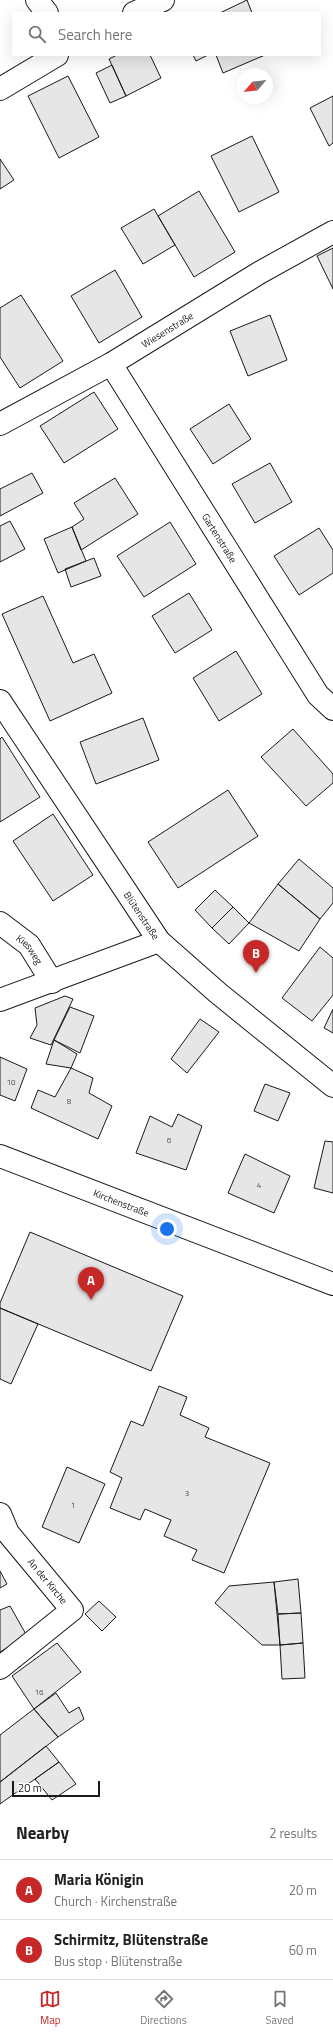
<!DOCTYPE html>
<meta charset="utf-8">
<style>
body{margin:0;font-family:"Titillium Web",sans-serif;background:#f6f6f6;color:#202124}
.compass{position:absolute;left:237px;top:68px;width:36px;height:36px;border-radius:50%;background:#fff;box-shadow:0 4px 16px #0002;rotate:242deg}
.scale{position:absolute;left:12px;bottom:10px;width:88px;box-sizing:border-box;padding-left:4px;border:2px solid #1a1a1a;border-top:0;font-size:11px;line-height:14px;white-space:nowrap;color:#1a1a1a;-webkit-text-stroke:3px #fff;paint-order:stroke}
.you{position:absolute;left:167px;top:1229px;width:14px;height:14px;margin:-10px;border:3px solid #fff;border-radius:50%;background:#1a73e8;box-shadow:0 0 0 6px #1a73e833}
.badge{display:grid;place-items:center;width:26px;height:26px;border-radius:50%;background:#c62828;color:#fff;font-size:13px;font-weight:700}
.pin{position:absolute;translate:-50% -33px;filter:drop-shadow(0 1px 2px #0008)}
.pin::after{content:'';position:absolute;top:21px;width:14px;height:12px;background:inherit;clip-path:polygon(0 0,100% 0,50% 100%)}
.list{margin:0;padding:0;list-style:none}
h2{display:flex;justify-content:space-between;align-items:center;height:52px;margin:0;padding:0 16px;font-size:17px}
h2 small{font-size:13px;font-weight:400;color:#757577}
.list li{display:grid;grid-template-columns:26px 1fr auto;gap:12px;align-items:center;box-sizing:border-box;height:60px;padding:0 16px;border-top:1px solid #e0e0e0}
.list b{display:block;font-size:15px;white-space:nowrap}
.list p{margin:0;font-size:13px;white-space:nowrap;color:#757577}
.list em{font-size:13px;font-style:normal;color:#757577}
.icon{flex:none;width:22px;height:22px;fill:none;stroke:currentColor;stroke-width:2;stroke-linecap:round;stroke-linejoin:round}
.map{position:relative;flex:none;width:333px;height:1807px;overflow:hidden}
.search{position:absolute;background:#fff;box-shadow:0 4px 16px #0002;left:12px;right:12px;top:12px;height:44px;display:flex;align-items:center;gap:10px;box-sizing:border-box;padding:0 14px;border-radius:0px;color:#757577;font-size:15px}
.sheet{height:172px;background:#fff}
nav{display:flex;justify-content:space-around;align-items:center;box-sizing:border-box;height:56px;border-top:1px solid #e0e0e0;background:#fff;font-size:11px;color:#757577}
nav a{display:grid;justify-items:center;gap:2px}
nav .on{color:#c62828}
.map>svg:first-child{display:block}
.building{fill:#e6e6e6;stroke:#1a1a1a}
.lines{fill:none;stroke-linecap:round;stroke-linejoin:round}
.minor-casing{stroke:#1a1a1a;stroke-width:24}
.minor{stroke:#fff;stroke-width:22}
.labels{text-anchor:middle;stroke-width:3;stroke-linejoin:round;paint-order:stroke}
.number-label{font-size:8px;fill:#4d4d4d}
.street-label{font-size:10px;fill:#1a1a1a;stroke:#fff}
</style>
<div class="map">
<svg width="333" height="1807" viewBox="0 0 333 1807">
<rect width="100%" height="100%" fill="#fff"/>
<path class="building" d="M247,0L252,13H220Z
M117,55H150L161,78L126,96L109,59Z
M193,55H208L196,61Z
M216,55H265L223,73Z
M112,65L126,96L110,103L96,73Z
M68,76L99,137L59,158L28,96Z
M333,96V143L329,146L310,108Z
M252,136L279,192L239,212L211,156Z
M0,159L14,180L0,189Z
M199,191L235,252L194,277L158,216Z
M154,209L175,245L143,264L121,228Z
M333,248V289L317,256Z
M115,270L142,317L99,343L71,296Z
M21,295L63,361L20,388L0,357V308Z
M270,315L287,360L248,376L230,331Z
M94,392L118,429L64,463L40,426Z
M229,404L251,439L213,464L190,429Z
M270,463L292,502L255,523L232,484Z
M32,473L43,493L0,516V489Z
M115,478L138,514L81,550L72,527L84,519L74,503Z
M10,521L25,549L0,562V526Z
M170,522L196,564L144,597L117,556Z
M72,527L86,561L58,573L44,539Z
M319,528L333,550V573L299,595L274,556Z
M94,558L101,576L71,587L65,569Z
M189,593L212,630L175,653L152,616Z
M43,596L73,663L94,654L112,693L50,721L2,614Z
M236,651L262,694L219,721L193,678Z
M143,718L159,760L96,784L80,742Z
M293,729L333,774V783L306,806L261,757Z
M2,737L40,797L0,822V739Z
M228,790L258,836L178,888L148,842Z
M53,814L93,875L53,901L13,841Z
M299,859L333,888V903L320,919L278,884Z
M278,884L320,919L299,951L249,923Z
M215,890L233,907L212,928L195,910Z
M233,907L249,923L229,944L212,928Z
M320,947L333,958V995L312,1021L282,998Z
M65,996L73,999L51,1045L30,1038L37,1025L35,1008Z
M70,1007L94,1016L80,1053L54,1040Z
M333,1009V1033L324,1028Z
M200,1019L219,1032L187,1073L171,1059Z
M54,1040L77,1054L71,1068L46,1064Z
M0,1057L27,1069L15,1101L0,1095Z
M71,1068L93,1078L89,1093L112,1106L98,1139L31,1108L38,1090L55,1097Z
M265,1084L290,1093L278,1121L254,1111Z
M178,1114L202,1126L186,1170L136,1153L150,1116L172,1127Z
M325,1141L333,1142V1193L314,1188Z
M245,1154L290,1176L274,1213L228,1193Z
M30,1232L183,1296L151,1371L0,1308V1303Z
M0,1308L38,1324L11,1384L0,1379Z
M159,1386L187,1397L180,1415L209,1428L205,1437L270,1463L224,1573L192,1560L197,1550L164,1536L171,1520L145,1509L140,1520L110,1508L122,1478L110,1472L131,1421L143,1426Z
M67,1467L105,1484L79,1543L42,1527Z
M0,1571L7,1584L0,1588Z
M298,1579L301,1613L278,1614L274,1582Z
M274,1582L280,1645H262L215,1603L229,1586Z
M99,1601L116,1617L102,1631L85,1614Z
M10,1606L27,1636L0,1652V1610Z
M301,1613L303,1643L280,1645L278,1614Z
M57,1643L81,1672L34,1709L12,1676Z
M303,1643L305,1678L282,1679L280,1645Z
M56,1693L69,1713L79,1707L84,1719L58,1737L34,1709Z
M34,1709L58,1737L0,1782V1735Z
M46,1746L59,1762L0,1804V1782Z
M59,1762L76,1784L52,1800L35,1779Z"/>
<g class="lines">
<g class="minor-casing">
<g id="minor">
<path d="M37,0L47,13"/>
<path d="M134,13L163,0"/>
<path d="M0,89L57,55"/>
<path id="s1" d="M111,364L318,695L333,709"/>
<path id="s2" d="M0,424L111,364L259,273L333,232"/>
<path id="s3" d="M0,701L159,941L218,993L333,1086"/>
<path id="s4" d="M0,923L29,945L52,982"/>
<path d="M0,1000L159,941"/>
<path id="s5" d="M0,1156L333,1284"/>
<path id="s6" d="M0,1514L8,1533L72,1610L0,1668"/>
</g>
</g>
<use href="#minor" class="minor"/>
</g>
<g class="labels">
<g class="number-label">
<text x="11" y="1085">10</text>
<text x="69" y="1104">8</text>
<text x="169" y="1143">6</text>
<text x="259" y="1188">4</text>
<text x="187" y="1496">3</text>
<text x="73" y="1508">1</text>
<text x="39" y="1695">16</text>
</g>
<g class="street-label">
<text dy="4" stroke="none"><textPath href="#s2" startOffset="192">Wiesenstraße</textPath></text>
<text dy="4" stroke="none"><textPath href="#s1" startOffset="205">Gartenstraße</textPath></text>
<text dy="4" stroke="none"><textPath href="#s3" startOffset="257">Blütenstraße</textPath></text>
<text dy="4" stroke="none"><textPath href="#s4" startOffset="40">Kiesweg</textPath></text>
<text dy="4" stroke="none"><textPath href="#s5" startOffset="130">Kirchenstraße</textPath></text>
<text dy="4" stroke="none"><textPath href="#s6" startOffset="83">An der Kirche</textPath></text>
</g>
</g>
</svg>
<svg class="compass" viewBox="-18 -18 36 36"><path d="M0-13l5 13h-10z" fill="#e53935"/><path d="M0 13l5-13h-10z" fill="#757577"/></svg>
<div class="scale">20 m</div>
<div class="you"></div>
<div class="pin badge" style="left:91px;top:1300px">A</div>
<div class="pin badge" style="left:256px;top:973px">B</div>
<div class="search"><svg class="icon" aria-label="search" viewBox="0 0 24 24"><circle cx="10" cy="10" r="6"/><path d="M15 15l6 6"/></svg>Search here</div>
</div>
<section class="sheet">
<h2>Nearby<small>2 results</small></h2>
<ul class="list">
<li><span class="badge">A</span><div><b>Maria Königin</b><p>Church · Kirchenstraße</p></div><em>20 m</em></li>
<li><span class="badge">B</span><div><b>Schirmitz, Blütenstraße</b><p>Bus stop · Blütenstraße</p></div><em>60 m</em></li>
</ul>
</section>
<nav>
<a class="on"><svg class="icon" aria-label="map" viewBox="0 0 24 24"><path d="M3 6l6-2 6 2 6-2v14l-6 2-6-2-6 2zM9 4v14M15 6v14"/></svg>Map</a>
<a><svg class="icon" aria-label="directions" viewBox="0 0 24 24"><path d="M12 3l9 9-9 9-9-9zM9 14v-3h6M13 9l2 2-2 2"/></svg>Directions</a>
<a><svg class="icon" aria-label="saved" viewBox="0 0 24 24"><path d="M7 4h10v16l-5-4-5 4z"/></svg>Saved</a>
</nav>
